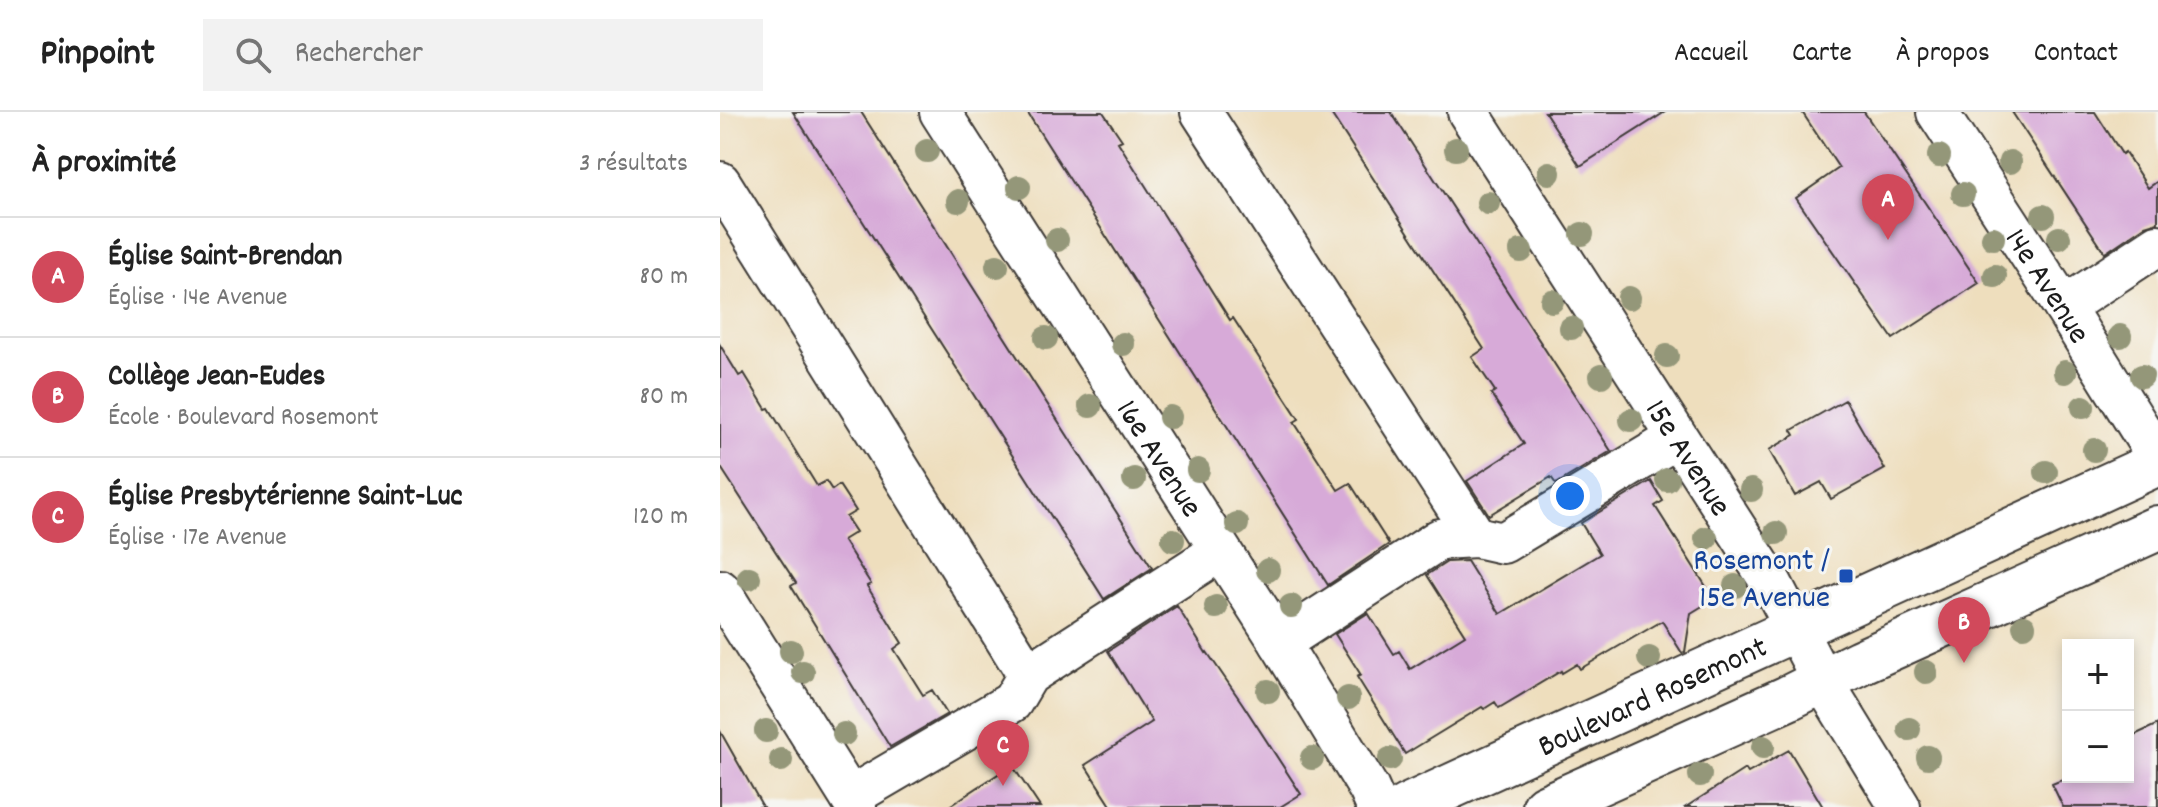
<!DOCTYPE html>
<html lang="fr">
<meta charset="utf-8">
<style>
body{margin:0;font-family:Dekko,sans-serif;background:#f2f2f2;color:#222}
.controls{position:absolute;right:24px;bottom:24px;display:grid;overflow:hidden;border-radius:0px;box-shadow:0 4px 12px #0003}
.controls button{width:72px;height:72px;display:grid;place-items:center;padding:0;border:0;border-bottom:2px solid #e0e0e0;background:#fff;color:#222;font:40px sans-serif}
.you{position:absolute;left:850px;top:384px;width:28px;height:28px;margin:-20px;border:6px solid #fff;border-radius:50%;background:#1a73e8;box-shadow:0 0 0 12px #1a73e833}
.badge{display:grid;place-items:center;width:52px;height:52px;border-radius:50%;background:#d1495b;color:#fff;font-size:26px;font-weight:700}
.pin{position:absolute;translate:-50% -66px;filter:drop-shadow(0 2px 4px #0008)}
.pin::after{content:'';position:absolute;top:42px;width:28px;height:24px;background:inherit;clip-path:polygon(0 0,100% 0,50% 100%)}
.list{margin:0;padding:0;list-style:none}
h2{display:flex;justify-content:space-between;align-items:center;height:104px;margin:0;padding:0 32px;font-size:34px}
h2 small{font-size:26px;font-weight:400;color:#767676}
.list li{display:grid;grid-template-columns:52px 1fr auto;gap:24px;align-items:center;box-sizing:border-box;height:120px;padding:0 32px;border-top:2px solid #e0e0e0}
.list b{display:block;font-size:30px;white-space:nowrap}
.list p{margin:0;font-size:26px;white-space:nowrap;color:#767676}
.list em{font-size:26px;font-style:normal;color:#767676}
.icon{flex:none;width:44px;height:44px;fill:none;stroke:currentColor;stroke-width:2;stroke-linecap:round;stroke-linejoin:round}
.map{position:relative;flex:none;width:1438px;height:695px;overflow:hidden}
header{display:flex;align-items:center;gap:48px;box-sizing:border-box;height:112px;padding:0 40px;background:#fff;border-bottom:2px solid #e0e0e0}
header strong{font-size:38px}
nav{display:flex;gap:44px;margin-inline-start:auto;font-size:28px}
.search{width:560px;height:72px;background:#f2f2f2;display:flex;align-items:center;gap:20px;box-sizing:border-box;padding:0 28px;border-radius:0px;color:#767676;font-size:30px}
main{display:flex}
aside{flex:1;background:#fff}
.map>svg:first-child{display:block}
.building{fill:#d7aad8}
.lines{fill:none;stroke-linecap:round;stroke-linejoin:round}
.minor-casing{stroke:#3c3934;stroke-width:44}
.major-casing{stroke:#3c3934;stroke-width:48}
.minor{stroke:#fff;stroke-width:40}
.major{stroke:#fff;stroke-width:44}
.tree{fill:#949779}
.transit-dot{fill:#1a4fb4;stroke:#f6f6f2;stroke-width:3}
.labels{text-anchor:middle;stroke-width:6;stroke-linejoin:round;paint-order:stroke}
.street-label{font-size:32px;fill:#1c1c1c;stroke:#f6f6f2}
.transit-label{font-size:32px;fill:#164399;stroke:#f6f6f2;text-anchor:end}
</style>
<header>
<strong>Pinpoint</strong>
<div class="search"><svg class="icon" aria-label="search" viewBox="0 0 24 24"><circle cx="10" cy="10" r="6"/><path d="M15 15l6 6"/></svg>Rechercher</div>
<nav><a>Accueil</a><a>Carte</a><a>À propos</a><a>Contact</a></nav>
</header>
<main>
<aside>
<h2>À proximité<small>3 résultats</small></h2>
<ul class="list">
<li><span class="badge">A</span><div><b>Église Saint-Brendan</b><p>Église · 14e Avenue</p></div><em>80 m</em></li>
<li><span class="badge">B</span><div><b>Collège Jean-Eudes</b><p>École · Boulevard Rosemont</p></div><em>80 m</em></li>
<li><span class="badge">C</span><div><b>Église Presbytérienne Saint-Luc</b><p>Église · 17e Avenue</p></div><em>120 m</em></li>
</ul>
</aside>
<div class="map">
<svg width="1438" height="695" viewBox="0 0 1438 695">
<rect width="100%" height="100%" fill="#f6f6f2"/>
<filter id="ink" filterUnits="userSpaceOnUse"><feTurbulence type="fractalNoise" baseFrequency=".0125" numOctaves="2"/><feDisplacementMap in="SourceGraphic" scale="16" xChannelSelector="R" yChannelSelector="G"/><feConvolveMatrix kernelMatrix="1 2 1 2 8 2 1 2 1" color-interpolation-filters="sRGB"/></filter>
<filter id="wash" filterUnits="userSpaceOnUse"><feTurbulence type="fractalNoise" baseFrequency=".006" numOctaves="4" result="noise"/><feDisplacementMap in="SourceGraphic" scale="32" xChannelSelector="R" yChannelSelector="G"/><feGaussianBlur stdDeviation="1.8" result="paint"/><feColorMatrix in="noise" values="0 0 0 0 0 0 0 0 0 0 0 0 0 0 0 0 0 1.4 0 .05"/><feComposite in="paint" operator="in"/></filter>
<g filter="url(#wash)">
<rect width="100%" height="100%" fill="#eedebd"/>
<g id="blocks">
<path class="building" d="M73,0H141L432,456L384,487Z
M307,0H383L402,28L398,30L510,208L513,206L579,307L574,310L618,378L630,371L669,432L608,473Z
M610,0H671L891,339L836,372L831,365L769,403L747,369L804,332L771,282L775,279L752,245L764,237Z
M825,0H945L860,54Z
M1082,0H1144L1259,171L1173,227L1076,86L1119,56Z
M1292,0H1375L1402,42L1405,40L1428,76L1438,69V110L1425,114L1385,141Z
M0,233L19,264L24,261L46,297L49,296L97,374L106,369L112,378L119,373L136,399L126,405L136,420L123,428L151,472L147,474L182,531L174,537L203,583L212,578L227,602L170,635L71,474L76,471L0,354Z
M1125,288L1165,357L1111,387L1101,370L1075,384L1049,338L1075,323L1072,318Z
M931,369L943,389L935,394L994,487L971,501L965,540L962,541L942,509L860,557L857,552L842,561L841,559L779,596L775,590L764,597L762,595L685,642L637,565L641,563L615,522L648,501L674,542L679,539L690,557L745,523L707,463L727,450L747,449L780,502L880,442L861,411Z
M457,494L486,541L487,540L522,591L581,682L560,695H392L365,653L432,610L388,539Z
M1438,612V695H1343L1332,672L1349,665H1408V626Z
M0,619L43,695H0Z
M1069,638L1103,695H966L1025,657L1028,661Z
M292,653L320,695H228Z"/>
</g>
</g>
<g filter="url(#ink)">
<use href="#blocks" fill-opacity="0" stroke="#3c3934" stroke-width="2"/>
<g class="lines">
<g class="minor-casing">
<g id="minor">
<path id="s1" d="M220,0L560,531L649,677L657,695"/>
<path d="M481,0L756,425"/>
<path id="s2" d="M748,0L1052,472L1102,568L1180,695"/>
<path id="s3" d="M1217,0L1344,195L1438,346"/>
<path d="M0,70L308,563"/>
<path d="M1344,195L1438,133"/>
<path d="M0,478L136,695"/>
<path d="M560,531L720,427L756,425L783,431L957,326"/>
<path d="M130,685L292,590L308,563L500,439"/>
</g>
</g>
<g class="major-casing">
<g id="major">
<path id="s4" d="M686,695L1438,351"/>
<path d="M825,695L1068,586L1140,550L1438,416"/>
</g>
</g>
<use href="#minor" class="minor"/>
<use href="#major" class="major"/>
</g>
<g class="tree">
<circle cx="736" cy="37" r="12"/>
<circle cx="207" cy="39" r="12"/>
<circle cx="1219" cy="44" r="12"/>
<circle cx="1290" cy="50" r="12"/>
<circle cx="829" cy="61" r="12"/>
<circle cx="299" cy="75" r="12"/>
<circle cx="1243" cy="82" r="12"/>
<circle cx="238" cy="89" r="12"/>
<circle cx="768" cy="91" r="12"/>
<circle cx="1323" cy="104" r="12"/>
<circle cx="862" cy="122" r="12"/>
<circle cx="1273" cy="126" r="12"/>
<circle cx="1339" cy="126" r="12"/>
<circle cx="337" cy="128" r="12"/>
<circle cx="801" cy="139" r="12"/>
<circle cx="277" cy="154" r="12"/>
<circle cx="1275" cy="164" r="12"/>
<circle cx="909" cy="186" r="12"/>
<circle cx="832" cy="189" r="12"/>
<circle cx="851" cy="216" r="12"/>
<circle cx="1400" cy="224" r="12"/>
<circle cx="326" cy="226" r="12"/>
<circle cx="403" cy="232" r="12"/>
<circle cx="947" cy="244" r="12"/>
<circle cx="1345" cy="260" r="12"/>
<circle cx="881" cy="264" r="12"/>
<circle cx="1422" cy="264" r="12"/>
<circle cx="370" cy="294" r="12"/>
<circle cx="1363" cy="295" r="12"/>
<circle cx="450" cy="305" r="12"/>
<circle cx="911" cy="308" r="12"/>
<circle cx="1374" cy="338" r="12"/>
<circle cx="478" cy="358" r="12"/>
<circle cx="1326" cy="360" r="12"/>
<circle cx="414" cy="367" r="12"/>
<circle cx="947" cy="368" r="12"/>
<circle cx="1031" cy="378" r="12"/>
<circle cx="517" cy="412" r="12"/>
<circle cx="1056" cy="421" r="12"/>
<circle cx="986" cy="426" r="12"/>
<circle cx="453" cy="428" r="12"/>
<circle cx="548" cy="458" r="12"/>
<circle cx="29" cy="466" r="12"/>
<circle cx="1015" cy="474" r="12"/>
<circle cx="571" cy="494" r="12"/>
<circle cx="496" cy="495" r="12"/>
<circle cx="1304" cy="514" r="12"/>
<circle cx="71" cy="539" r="12"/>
<circle cx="929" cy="546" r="12"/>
<circle cx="83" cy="560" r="12"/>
<circle cx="1206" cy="560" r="12"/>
<circle cx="548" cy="579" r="12"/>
<circle cx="628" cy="586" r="12"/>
<circle cx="1189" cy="617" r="12"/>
<circle cx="46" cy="619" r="12"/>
<circle cx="124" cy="622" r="12"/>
<circle cx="1043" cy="635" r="12"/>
<circle cx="1208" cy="645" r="12"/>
<circle cx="592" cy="646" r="12"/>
<circle cx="670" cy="647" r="12"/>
<circle cx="61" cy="648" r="12"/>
<circle cx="980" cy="663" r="12"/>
</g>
</g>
<rect class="transit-dot" x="1118" y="456" width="16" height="16" rx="4"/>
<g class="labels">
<g class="street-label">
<text dy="11" stroke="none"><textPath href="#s3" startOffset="206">14e Avenue</textPath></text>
<text dy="11" stroke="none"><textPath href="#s2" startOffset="410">15e Avenue</textPath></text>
<text dy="11" stroke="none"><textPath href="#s1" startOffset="410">16e Avenue</textPath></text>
<text dy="11" stroke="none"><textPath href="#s4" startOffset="270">Boulevard Rosemont</textPath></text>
</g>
<g class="transit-label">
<text x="1110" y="457">Rosemont /<tspan x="1110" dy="37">15e Avenue</tspan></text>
</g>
</g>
</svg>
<div class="controls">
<button>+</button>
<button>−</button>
</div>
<div class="you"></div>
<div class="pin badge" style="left:1168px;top:128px">A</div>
<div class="pin badge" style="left:1244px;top:551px">B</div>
<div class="pin badge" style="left:283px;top:674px">C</div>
</div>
</main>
